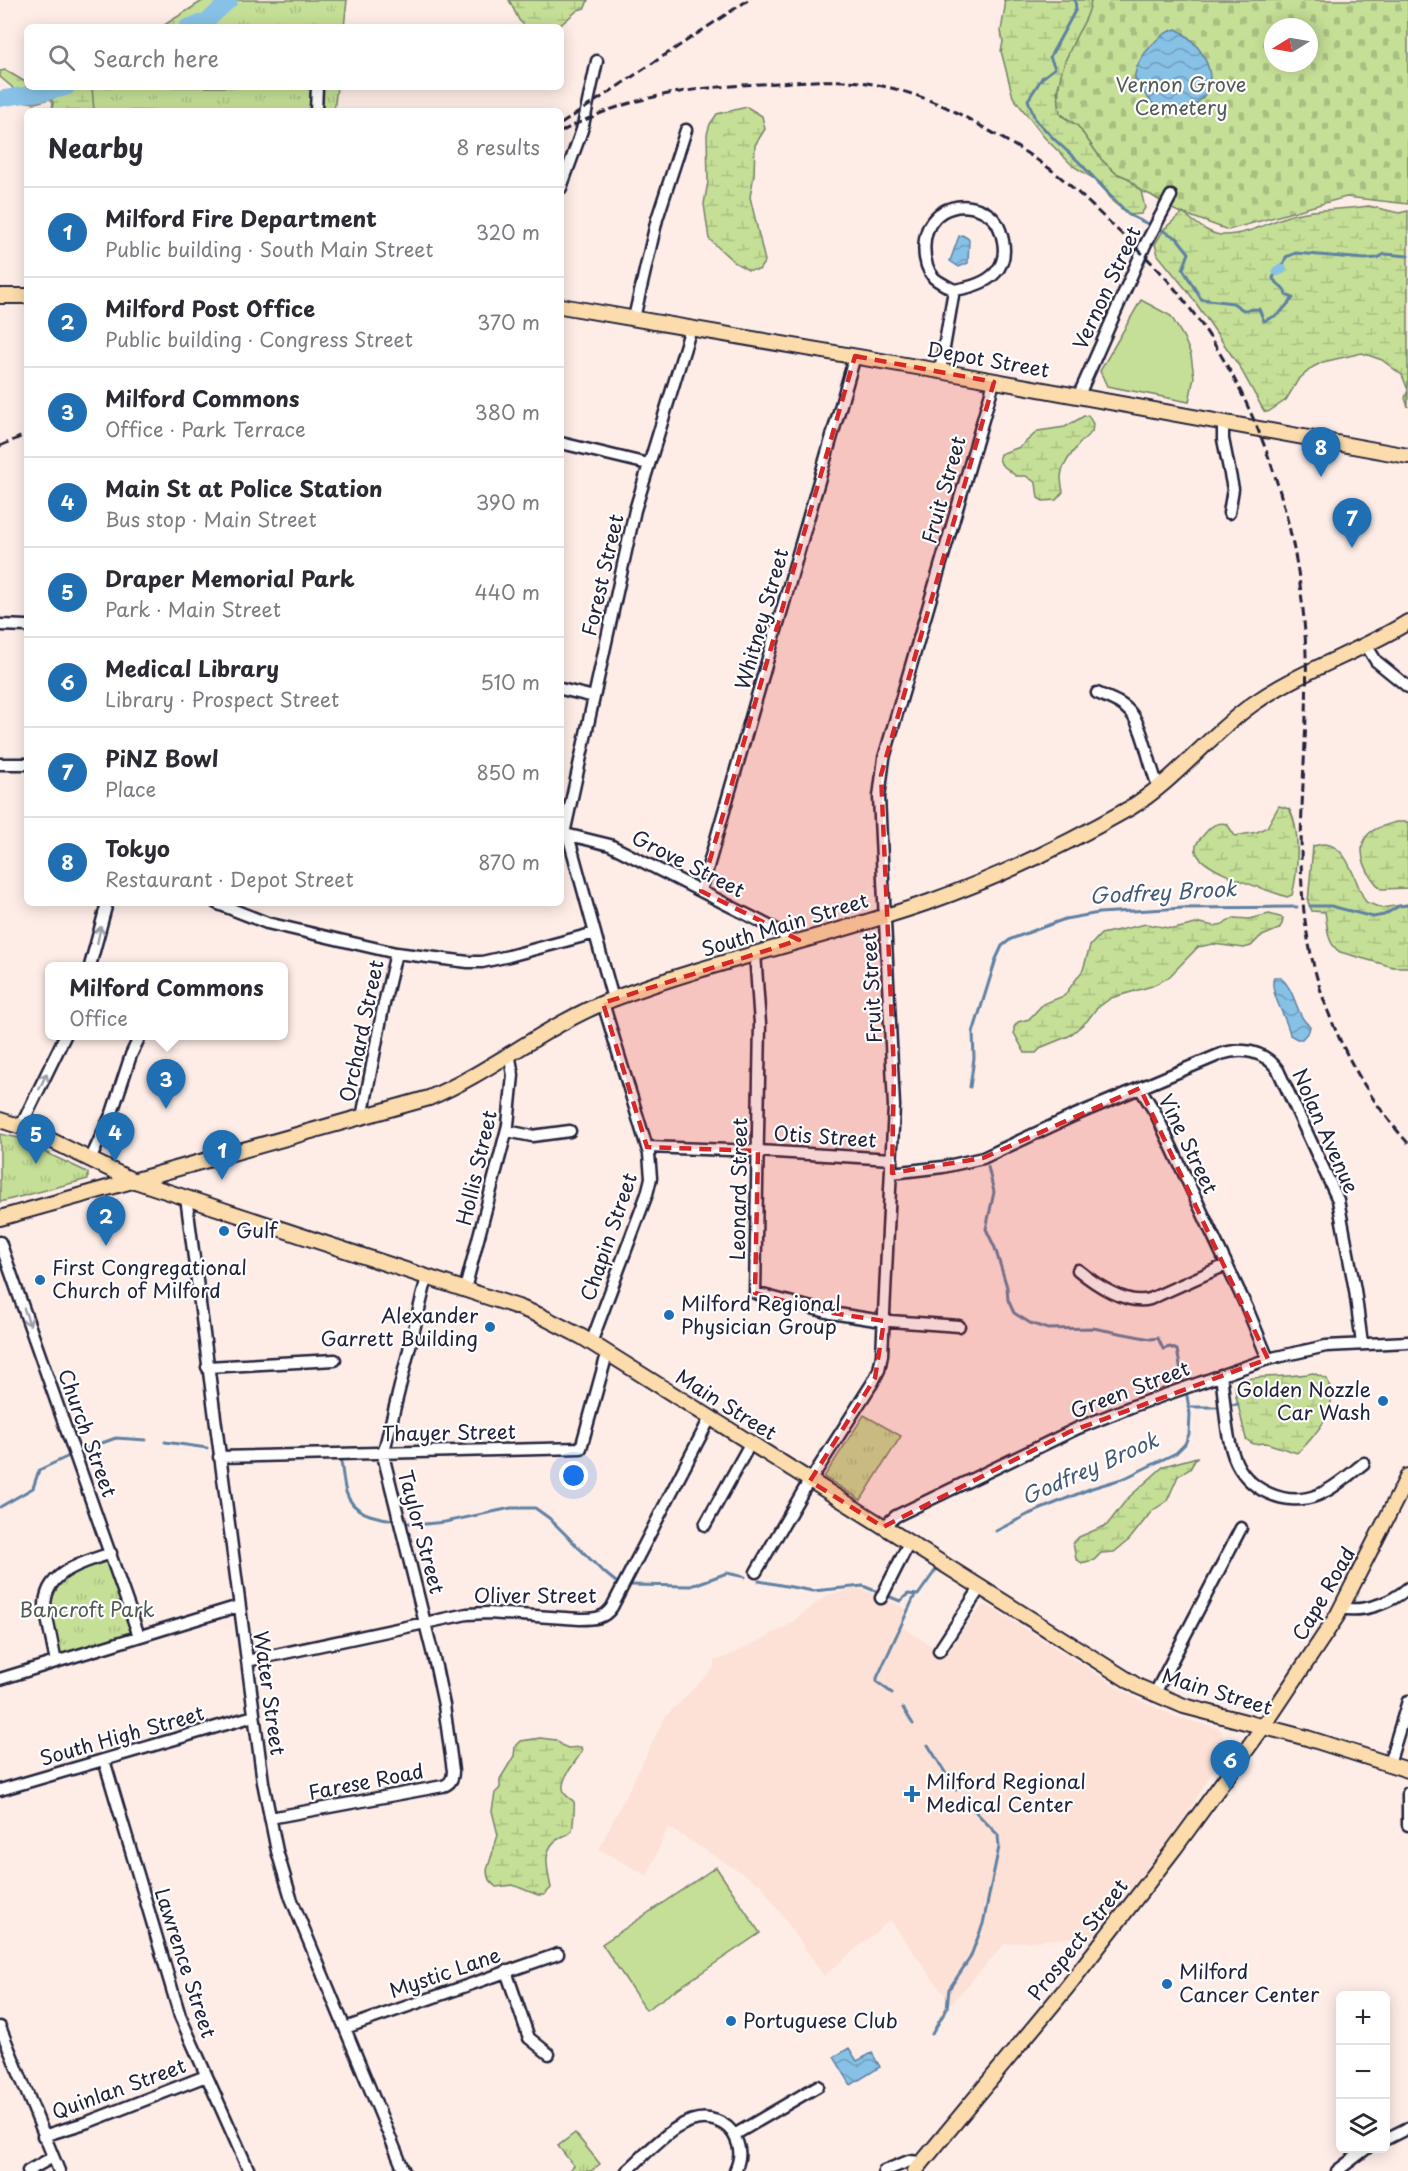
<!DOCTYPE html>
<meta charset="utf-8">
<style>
body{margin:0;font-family:"Playpen Sans",sans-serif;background:#f2f2f3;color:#2b2b33}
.controls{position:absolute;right:18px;bottom:18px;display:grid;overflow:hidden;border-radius:9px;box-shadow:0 3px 15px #0003}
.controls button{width:54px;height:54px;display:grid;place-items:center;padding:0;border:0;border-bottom:2px solid #e1e1e2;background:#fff;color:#2b2b33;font:30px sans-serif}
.compass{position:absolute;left:1264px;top:18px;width:54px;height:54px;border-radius:50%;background:#fff;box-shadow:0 3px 15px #0003;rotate:259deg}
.you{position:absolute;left:574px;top:1476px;width:21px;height:21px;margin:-15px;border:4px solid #fff;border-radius:50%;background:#1a73e8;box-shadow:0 0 0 9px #1a73e833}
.badge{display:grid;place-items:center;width:39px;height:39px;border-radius:50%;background:#1f6fb2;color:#fff;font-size:20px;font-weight:700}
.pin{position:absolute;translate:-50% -50px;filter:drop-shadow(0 2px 3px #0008)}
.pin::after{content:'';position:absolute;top:32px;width:21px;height:18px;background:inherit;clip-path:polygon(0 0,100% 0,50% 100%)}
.popup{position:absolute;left:45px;top:962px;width:243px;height:78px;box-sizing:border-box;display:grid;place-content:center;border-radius:9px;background:#fff;filter:drop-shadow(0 2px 4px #0005);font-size:20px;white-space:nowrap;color:#7c7c81}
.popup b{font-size:22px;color:#2b2b33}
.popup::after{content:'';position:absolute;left:50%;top:100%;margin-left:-12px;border:12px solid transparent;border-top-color:#fff}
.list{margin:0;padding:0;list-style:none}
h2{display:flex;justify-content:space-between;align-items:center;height:78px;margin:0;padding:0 24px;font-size:26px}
h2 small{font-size:20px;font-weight:400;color:#7c7c81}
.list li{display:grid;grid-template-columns:39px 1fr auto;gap:18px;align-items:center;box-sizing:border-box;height:90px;padding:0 24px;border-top:2px solid #e1e1e2}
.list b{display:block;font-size:22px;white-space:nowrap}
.list p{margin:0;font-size:20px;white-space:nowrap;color:#7c7c81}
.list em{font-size:20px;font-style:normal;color:#7c7c81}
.icon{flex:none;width:33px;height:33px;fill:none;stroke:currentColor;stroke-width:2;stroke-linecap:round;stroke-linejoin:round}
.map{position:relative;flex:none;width:1408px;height:2171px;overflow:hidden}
.search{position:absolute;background:#fff;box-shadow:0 3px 15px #0003;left:24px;top:24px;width:540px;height:66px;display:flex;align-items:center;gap:15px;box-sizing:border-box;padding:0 21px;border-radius:9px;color:#7c7c81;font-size:22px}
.panel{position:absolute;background:#fff;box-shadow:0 3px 15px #0003;left:24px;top:108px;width:540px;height:798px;border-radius:9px}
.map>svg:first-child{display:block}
.built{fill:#fde1d6}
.wetland{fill:url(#wetland-marsh);stroke:#748068;stroke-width:1.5}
.cemetery{fill:url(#cemetery-stones);stroke:#748068;stroke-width:1.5;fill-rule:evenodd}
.park{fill:url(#park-tufts);stroke:#748068;stroke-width:1.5}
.pitch{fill:#c5df96;stroke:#748068;stroke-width:1.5}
.water{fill:url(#water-waves);stroke:#5f81a2;stroke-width:1.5}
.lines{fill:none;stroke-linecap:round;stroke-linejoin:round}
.stream{stroke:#5f81a2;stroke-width:3}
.canal{stroke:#87c1e6;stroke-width:10}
.river{stroke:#87c1e6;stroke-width:16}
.minor-casing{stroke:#22223b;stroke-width:15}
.major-casing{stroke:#22223b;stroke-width:18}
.minor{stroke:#fff;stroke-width:10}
.major{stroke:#fcdcac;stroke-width:14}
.rail{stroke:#22223b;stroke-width:3;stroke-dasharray:9 4.5;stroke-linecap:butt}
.oneway{stroke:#9c9ca7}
.marked{fill:#d62828;fill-opacity:0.2;stroke:#d62828;stroke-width:4.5;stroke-dasharray:12 8;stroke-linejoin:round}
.poi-dot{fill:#1f6fb2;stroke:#fff;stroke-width:2}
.labels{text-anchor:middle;stroke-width:4.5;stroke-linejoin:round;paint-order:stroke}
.park-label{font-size:20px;fill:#535b56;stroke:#fff}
.street-label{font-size:20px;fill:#22223b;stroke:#fff}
.poi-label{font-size:20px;fill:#22223b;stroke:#fff;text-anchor:start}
.water-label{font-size:21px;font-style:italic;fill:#455a77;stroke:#fff}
</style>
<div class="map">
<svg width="1408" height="2171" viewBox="0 0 1408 2171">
<defs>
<pattern id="wetland-marsh" width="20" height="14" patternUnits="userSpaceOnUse" patternTransform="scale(1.5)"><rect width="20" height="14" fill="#c5df96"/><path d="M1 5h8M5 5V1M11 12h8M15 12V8" fill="none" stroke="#a9bf82"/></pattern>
<pattern id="cemetery-stones" width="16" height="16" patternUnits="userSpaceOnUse" patternTransform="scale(1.5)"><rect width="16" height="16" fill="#c5df96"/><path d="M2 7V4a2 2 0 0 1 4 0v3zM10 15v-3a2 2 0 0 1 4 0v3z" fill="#a9bf82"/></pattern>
<pattern id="park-tufts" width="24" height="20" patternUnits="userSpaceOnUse" patternTransform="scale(1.5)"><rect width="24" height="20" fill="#c5df96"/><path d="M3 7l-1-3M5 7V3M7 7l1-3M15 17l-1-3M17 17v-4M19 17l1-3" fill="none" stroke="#a9bf82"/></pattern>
<pattern id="water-waves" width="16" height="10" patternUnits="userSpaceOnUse" patternTransform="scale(1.5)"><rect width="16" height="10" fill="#87c1e6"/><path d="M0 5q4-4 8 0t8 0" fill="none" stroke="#6e9cbc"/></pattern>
</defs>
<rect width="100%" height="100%" fill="#feede7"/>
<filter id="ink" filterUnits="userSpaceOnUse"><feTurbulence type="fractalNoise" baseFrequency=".0167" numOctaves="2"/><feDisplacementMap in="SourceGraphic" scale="12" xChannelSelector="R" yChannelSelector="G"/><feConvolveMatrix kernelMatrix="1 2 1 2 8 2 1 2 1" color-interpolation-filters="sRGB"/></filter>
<g filter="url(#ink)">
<path class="built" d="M858,1588L908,1609L901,1626L946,1655L961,1632L982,1606L987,1605L1137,1699L1174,1716L1220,1729L1226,1742L1221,1758L1175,1833L1089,1942L1079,1937L1005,1944L951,2004L890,1920L824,1976L761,1885L668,1827L647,1876L599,1849L665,1717L714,1668V1660L721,1659L767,1637L788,1625L827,1595Z"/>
<path class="wetland" d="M509,0H588L585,8L578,10L558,27H526L519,20Z
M1004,0H1091L1090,11L1065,61L1057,92L1062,116L1078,126L1102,160L1116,173L1128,178L1137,186L1141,191L1145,208L1141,214L1129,215L1124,211L1112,201L1101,183L1073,166L1044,137L1013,97L1001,51L1003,42L1001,31L1005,7Z
M5,70L27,83V87H211L202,111H52L53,102L50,99L35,103L17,101L12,87L0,77V71Z
M747,107L762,116L765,129L755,145L754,175L750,197L765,261L759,270H748L734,262L709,239L704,204L708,182L707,134L710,124L717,114Z
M1369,206L1399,213L1408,211V407L1405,398L1408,390L1402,375L1382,360L1362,353L1323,362L1313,367L1298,380L1286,400L1268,412L1264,411L1239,366L1189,293L1158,255L1155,244L1164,229L1181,214H1184C1195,222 1210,236 1224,235C1249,235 1272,220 1295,214C1320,208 1344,210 1369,206Z
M1088,415L1093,424L1092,432C1082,439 1061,464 1061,477C1061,481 1062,487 1063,492L1056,500L1043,501L1038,498L1036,483L1026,476H1016L1001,464L999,458L1000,454L1020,447L1038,431L1065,427L1084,416Z
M1279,806L1289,809C1301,829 1298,873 1292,895L1287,897C1268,890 1200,871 1196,851C1194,843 1202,837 1207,831C1212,825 1219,822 1227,824L1235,836L1257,832L1267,827Z
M1396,822H1408V888L1381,889C1369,877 1355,854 1366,837C1372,828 1386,825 1396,822Z
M1323,844C1349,844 1354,883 1366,902L1381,908L1408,904V967H1393L1340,952C1326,943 1328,927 1325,912L1312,911L1308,902L1313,846Z
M1269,914L1283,918L1282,924L1279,929L1260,937L1251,946L1244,948L1213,944L1198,947L1168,978L1152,986L1111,998L1096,1009L1087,1021L1069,1036L1042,1047L1036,1053H1025L1014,1033V1027L1018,1022L1029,1019L1043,1004L1064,996L1083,970L1090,946L1101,934L1146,924L1174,929L1200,923L1214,926L1223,924L1234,918L1249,919Z
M1313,1373L1327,1379C1331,1389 1333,1401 1329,1412C1324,1424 1307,1445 1297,1453L1266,1443L1253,1444L1246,1439L1236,1396L1235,1385L1239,1380C1263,1375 1288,1378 1313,1373Z
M1197,1457L1190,1469L1178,1476L1167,1501L1152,1511L1129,1540L1114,1552L1101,1553L1094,1560L1082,1563L1076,1559L1073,1543L1079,1537L1107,1525L1127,1499L1164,1466Z
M540,1738L556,1740L563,1746L568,1748L581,1747L582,1751C577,1761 562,1776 563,1788C564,1797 570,1797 574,1802C575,1804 573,1827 572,1830C570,1835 564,1835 560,1838C540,1848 548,1871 551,1888L544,1895H538L513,1885L496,1887C490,1882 487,1879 487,1870L498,1835L492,1811L495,1793L500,1788V1779L514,1756L515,1747L521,1741Z"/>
<path class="cemetery" d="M1091,0H1408V204L1346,197L1228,230L1174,210L1151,195L1141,191L1128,178L1116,173L1102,160L1078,126L1060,113C1055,81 1063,64 1077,35C1083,24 1090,13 1091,0ZM1273,27H1309V63H1273Z"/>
<path class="park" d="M204,0H347L344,27H161Z
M92,87H337L334,111H94Z
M0,1134L19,1138L23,1142L85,1171L88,1173V1179L0,1202Z
M864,1415L901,1436L861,1500L824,1477Z
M104,1561H108L131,1626L130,1632L128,1635L63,1654C55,1649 55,1638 53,1629C45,1583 62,1573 104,1561Z
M575,2133L600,2164L591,2171H568L574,2166L558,2146Z"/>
<path class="pitch" d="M1141,300L1171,316L1184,338L1191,355L1194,377L1189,402L1107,386L1100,371Z
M716,1867L760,1933L646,2010L602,1944Z"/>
<path class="water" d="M1176,29C1197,39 1222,74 1203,97C1195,107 1179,114 1166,111C1157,110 1151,101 1145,94C1140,89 1134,83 1135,75C1136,65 1144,53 1150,47C1159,37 1163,33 1176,29Z
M962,235L969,239L968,263L959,267L950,261L959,236Z
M1274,977H1280C1297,991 1295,1016 1310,1026L1309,1031L1302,1039H1297L1290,1035C1288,1019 1268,992 1274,977Z
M849,2048L857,2061L872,2053L880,2067L851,2085L834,2057Z"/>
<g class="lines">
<path class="stream" d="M1075,0L1076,9L1050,57L1055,68L1042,78L1028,100L1035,119L1055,140L1078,161L1129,215L1152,226
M1158,228L1177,238L1189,253L1183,269L1201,299L1233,303L1243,310L1259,309L1264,321L1279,314L1293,298L1286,295L1284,289L1274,280L1273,278L1277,271
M1282,269L1286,257L1296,253L1365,259L1377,258L1385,254L1408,256
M1310,906H1331L1373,917L1384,915L1399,906L1408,905
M970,1087L974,1058L973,1033L996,959L1002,946L1011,939L1065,919L1099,913L1183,908L1297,907
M988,1167L994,1192L986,1229L995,1248L1007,1287L1008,1300L1014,1313L1030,1323L1048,1329L1093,1328L1151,1339L1158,1338L1163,1349L1170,1347L1177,1350L1183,1381
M1230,1405L1238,1404
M1188,1407H1219
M165,1442L207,1448
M82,1450L116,1438L146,1440
M341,1462C343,1472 343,1482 346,1492C353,1514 374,1517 394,1520
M0,1507L33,1488L39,1470L69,1456
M408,1523L425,1524L445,1522L511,1508H535L549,1518L600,1569L616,1582
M996,1531L1029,1514L1092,1488L1125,1478L1176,1453L1185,1444L1189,1434L1190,1414L1187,1396
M759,1581L813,1591L863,1586L878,1592
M628,1585L691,1586L727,1573L745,1577
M888,1596L900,1601L908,1594L918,1595L935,1571
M892,1693L877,1682V1678L915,1595
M903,1708L913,1724
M928,1745L956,1790
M932,2034L947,2008L949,1989L970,1958L983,1924L999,1847L998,1835L970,1806"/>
<path class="canal" d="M1277,271L1282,269"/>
<path class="river" d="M187,27L208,20L230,0
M0,99C21,94 50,94 68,87"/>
<g class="minor-casing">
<path id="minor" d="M316,111L317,87
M561,188L582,130L597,61
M634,318L657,219L686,130
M940,371L954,290C989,285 1014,269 1000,230C992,205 953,198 935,218C921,232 921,263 934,278C940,283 947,286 954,290
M1078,397L1145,245L1171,196
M1223,423V439L1233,489L1229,513
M561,443L648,464
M0,625L27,626
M1366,645L1376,661L1408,687
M561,689L594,697
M1097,693C1108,698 1122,702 1130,712C1144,727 1149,767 1159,788
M0,764H27
M561,833L610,845L777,930L792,942
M564,834L635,510L691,328
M568,835L613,999
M701,891L855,356
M216,903L267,923L396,953L468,962H482L509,956L595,933
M755,953L760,1024L755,1293L831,1313L876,1320L959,1326
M90,966L107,903
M1140,1088L1156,1114L1247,1308L1268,1359
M362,1118L383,1008L396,953
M21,1126L65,1036
M507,1131L532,1136L570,1131
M647,1147L758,1151L892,1159
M90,1160L112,1113L131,1055L140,1036
M892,1173L943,1167L983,1158L1073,1116L1221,1054C1242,1047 1265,1051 1278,1070L1338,1200L1355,1290L1362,1344
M186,1197L263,1782L277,1851L291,1898L404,2171
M0,1242L139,1636
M1078,1270C1095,1284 1127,1306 1150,1299L1226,1265
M465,1289L508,1125L513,1075L509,1053
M591,1343L647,1194L651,1178L649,1154L603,1003
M207,1367L335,1360
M1221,1375C1225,1401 1225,1432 1234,1457C1246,1490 1286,1508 1318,1495C1335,1488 1350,1474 1364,1463
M219,1457L581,1448L607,1354
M810,1481L873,1382L879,1370L882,1355L894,1106L879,797L884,758L994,382
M705,1525L750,1444
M883,1527L896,1516L1078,1428L1133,1406L1268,1359L1326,1346L1408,1342
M756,1572L809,1481
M881,1598L909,1543
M1341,1608C1363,1613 1391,1603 1408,1588
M939,1651L980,1588
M247,1661L467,1614L488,1613L580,1619C594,1619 604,1619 612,1607L710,1418
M56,1662L45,1608C44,1571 83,1563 111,1553
M0,1679L239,1606
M1154,1695L1241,1528
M104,1760L180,2016L249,2171
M1389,1764L1408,1701
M0,1790L254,1716
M1408,1793V1825
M270,1818L443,1786C450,1784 453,1779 453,1771L444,1705L436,1667L383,1455L427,1277
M506,1971L529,2038L549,2054
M0,2027L59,2171
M345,2028L558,1954
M734,2135L818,2086
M43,2136L88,2122L206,2076
M1386,2139L1408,2128
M28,2171L53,2157
M627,2171C650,2151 684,2108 717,2121C725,2124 730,2128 734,2135C741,2148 741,2158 735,2171
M884,2171L909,2161L922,2162
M1337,2171L1367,2148"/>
</g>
<g class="major-casing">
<path id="major" d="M0,296H27
M561,306L940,371L1408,456
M0,1120L28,1129L132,1180L518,1307L541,1316L582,1337L1139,1687L1184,1706L1307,1738L1408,1770
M0,1218L429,1098C493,1071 547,1024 613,999C716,960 825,938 929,902C997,878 1067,844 1130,808C1176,780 1209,735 1253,704C1301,670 1358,653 1408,622
M915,2171L1068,1986L1174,1849L1263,1727L1337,1616L1408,1476"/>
</g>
<use href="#minor" class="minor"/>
<use href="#major" class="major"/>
<path class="rail" d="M561,124L748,0
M561,132C632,93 699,87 778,83C807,81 838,79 867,83C903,89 940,102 972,121C1000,137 1029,153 1054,172C1073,187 1090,204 1108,221C1131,243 1155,264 1175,289C1258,391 1302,525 1306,655C1309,732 1298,810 1302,888C1307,982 1345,1073 1408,1143
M0,446L27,434"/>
</g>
<defs><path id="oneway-shaft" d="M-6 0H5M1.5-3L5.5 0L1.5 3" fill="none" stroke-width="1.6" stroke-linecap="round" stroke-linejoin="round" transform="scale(1.5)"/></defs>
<g class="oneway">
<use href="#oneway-shaft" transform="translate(99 935) rotate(-78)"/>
<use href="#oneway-shaft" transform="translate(43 1081) rotate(-65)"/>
<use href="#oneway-shaft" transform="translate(27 1317) rotate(70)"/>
</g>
</g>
<path class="marked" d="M855,356L994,382L881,775L894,1071L892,1173L983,1158L1140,1088L1268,1359L1069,1432L883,1527L810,1481L875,1378L884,1321L826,1312L755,1293L758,1151L647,1147L603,1003L799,940L701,891Z"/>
<g class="poi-dot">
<circle cx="224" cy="1231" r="6"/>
<circle cx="40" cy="1280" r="6"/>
<circle cx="669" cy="1315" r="6"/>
<circle cx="490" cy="1327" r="6"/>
<circle cx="1383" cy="1401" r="6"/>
<path d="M909 1785h6v6h6v6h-6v6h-6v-6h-6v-6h6z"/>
<circle cx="1167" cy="1984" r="6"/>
<circle cx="731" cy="2021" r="6"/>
</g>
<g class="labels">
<g class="park-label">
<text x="1181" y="92">Vernon Grove<tspan x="1181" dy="23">Cemetery</tspan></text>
<text x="87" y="1617">Bancroft Park</text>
</g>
<g class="street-label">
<text transform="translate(1107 288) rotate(-65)" y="7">Vernon Street</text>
<text transform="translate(988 360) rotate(10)" y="7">Depot Street</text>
<text transform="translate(944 490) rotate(-74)" y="7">Fruit Street</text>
<text transform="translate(603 575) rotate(-77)" y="7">Forest Street</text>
<text transform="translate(762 619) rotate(-74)" y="7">Whitney Street</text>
<text transform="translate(688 864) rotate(27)" y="7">Grove Street</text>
<text transform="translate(785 925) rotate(-17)" y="7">South Main Street</text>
<text transform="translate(872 988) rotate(-93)" y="7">Fruit Street</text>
<text transform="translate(362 1031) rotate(-78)" y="7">Orchard Street</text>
<text transform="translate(1325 1131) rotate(66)" y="7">Nolan Avenue</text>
<text transform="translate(825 1137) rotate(4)" y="7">Otis Street</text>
<text transform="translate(1188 1144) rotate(64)" y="7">Vine Street</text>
<text transform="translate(477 1168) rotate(-77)" y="7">Hollis Street</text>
<text transform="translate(739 1189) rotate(-89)" y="7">Leonard Street</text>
<text transform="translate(609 1237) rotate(-71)" y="7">Chapin Street</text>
<text transform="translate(1130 1390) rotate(-21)" y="7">Green Street</text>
<text transform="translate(726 1405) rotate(32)" y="7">Main Street</text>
<text transform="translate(87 1433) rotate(70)" y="7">Church Street</text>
<text transform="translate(449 1433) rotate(-1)" y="7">Thayer Street</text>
<text transform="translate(421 1532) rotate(75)" y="7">Taylor Street</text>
<text transform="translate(1324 1594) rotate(-60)" y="7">Cape Road</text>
<text x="535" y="1603">Oliver Street</text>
<text transform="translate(1217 1692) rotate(17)" y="7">Main Street</text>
<text transform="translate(269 1693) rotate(82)" y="7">Water Street</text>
<text transform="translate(122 1736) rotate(-16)" y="7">South High Street</text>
<text transform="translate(366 1782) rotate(-11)" y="7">Farese Road</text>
<text transform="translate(1078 1940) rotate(-52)" y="7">Prospect Street</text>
<text transform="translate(185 1963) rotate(72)" y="7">Lawrence Street</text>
<text transform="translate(445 1973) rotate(-19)" y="7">Mystic Lane</text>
<text transform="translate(119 2089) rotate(-20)" y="7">Quinlan Street</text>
</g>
<g class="poi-label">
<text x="236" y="1238">Gulf</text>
<text x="52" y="1275">First Congregational<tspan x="52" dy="23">Church of Milford</tspan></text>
<text x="681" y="1311">Milford Regional<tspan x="681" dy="23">Physician Group</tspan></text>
<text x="478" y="1323" text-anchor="end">Alexander<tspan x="478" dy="23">Garrett Building</tspan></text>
<text x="1371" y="1397" text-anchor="end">Golden Nozzle<tspan x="1371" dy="23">Car Wash</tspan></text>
<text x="926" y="1789">Milford Regional<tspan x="926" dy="23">Medical Center</tspan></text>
<text x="1179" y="1979">Milford<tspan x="1179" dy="23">Cancer Center</tspan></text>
<text x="743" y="2028">Portuguese Club</text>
</g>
<g class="water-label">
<text transform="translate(1163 893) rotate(-3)" y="7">Godfrey Brook</text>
<text transform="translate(1090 1469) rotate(-24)" y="7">Godfrey Brook</text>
</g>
</g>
</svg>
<div class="controls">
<button>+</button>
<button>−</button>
<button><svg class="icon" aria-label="layers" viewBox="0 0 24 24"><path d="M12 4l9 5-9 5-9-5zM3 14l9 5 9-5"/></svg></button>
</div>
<svg class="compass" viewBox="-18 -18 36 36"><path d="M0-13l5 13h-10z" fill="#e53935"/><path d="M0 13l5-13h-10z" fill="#7c7c81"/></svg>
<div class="you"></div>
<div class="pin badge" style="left:222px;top:1180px">1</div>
<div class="pin badge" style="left:106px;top:1246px">2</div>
<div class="pin badge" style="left:166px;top:1109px">3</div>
<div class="popup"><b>Milford Commons</b>Office</div>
<div class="pin badge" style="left:115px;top:1162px">4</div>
<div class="pin badge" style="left:36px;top:1164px">5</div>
<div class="pin badge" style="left:1230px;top:1790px">6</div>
<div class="pin badge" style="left:1352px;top:548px">7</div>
<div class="pin badge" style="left:1321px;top:477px">8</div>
<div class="search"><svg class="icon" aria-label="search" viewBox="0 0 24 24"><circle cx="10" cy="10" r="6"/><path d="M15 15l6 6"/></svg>Search here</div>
<section class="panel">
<h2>Nearby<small>8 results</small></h2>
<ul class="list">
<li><span class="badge">1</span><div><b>Milford Fire Department</b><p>Public building · South Main Street</p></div><em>320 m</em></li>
<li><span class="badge">2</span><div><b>Milford Post Office</b><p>Public building · Congress Street</p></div><em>370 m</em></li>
<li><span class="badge">3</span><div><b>Milford Commons</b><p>Office · Park Terrace</p></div><em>380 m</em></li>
<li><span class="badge">4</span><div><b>Main St at Police Station</b><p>Bus stop · Main Street</p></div><em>390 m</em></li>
<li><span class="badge">5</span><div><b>Draper Memorial Park</b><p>Park · Main Street</p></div><em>440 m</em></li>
<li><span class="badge">6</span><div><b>Medical Library</b><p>Library · Prospect Street</p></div><em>510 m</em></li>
<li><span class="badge">7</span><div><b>PiNZ Bowl</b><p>Place</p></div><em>850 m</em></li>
<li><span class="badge">8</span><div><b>Tokyo</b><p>Restaurant · Depot Street</p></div><em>870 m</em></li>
</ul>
</section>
</div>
